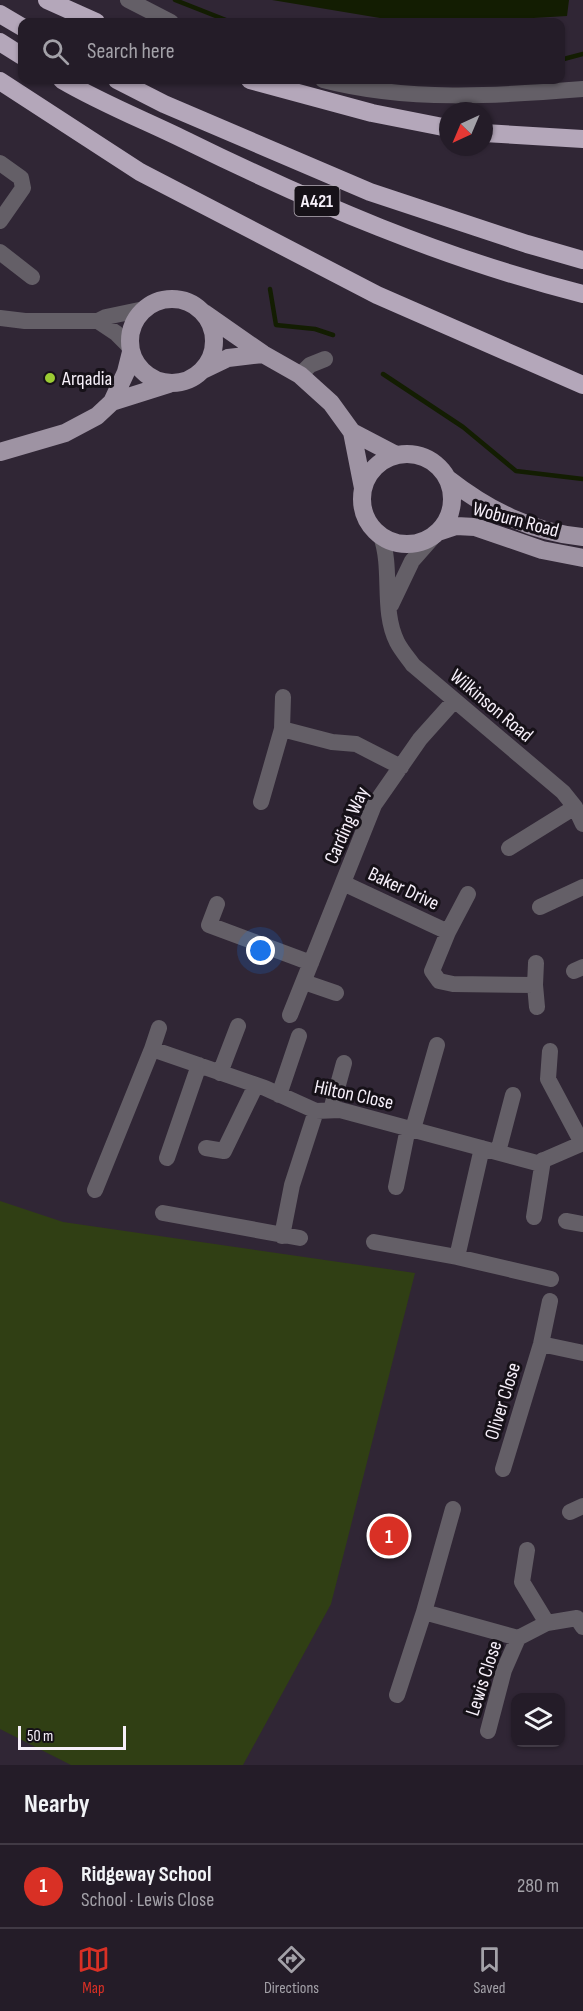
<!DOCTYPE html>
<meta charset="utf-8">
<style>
body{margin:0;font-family:"Sofia Sans Condensed",sans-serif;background:#302934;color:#f1f3f6}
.controls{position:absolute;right:18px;bottom:18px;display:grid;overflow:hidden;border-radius:12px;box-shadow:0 2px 4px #0004}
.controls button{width:54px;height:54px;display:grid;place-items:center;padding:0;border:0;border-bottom:2px solid #413a45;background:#241c28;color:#f1f3f6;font:30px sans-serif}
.compass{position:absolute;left:439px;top:102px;width:54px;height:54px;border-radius:50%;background:#241c28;box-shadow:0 2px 4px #0004;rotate:224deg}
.scale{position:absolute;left:18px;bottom:15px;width:108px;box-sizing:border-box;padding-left:6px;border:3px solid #f7f0fa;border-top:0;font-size:16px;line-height:21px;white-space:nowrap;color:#f7f0fa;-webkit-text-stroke:4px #161118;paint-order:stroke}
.you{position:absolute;left:261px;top:951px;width:21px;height:21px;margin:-15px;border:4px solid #fff;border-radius:50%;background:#1a73e8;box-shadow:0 0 0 9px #1a73e833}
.badge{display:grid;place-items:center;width:39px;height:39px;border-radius:50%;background:#d93025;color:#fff;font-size:20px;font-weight:700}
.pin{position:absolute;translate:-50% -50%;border:3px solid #fff;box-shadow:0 2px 6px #0006}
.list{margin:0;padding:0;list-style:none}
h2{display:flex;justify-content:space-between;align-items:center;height:78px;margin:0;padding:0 24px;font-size:26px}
h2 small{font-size:20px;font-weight:400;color:#a3a1a8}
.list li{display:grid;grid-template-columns:39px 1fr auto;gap:18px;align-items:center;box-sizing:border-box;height:84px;padding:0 24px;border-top:2px solid #413a45}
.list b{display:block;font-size:22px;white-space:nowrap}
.list p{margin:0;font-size:20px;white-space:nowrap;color:#a3a1a8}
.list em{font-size:20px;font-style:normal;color:#a3a1a8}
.icon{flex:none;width:33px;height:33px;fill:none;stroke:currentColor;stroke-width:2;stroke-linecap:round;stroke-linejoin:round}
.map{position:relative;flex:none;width:583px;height:1765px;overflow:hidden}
.search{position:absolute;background:#241c28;box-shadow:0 2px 4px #0004;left:18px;right:18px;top:18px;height:66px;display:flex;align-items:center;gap:15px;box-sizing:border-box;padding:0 21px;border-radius:12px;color:#a3a1a8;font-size:22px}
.sheet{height:162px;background:#241c28}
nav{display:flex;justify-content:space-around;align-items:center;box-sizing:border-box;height:84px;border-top:2px solid #413a45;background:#241c28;font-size:16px;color:#a3a1a8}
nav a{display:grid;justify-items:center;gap:3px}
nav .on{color:#d93025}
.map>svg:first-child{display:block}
.green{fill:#303f14}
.water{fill:#131d02}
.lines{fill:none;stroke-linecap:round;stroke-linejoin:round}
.stream{stroke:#131d02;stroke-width:4.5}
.minor{stroke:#645f67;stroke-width:16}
.major{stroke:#9e93a3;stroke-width:18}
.highway{stroke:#b4a7ba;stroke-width:18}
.poi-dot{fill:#9bcb33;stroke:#161118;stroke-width:2}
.labels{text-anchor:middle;stroke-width:6;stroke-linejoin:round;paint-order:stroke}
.shield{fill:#161118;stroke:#b4adb6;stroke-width:1.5}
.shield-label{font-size:18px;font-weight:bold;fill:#f7f0fa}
.poi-label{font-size:20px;fill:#f7f0fa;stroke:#161118;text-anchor:start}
.street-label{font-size:20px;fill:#f7f0fa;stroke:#161118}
</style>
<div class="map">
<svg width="583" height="1765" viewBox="0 0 583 1765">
<rect width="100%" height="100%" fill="#302635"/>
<path class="green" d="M0,1201L63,1222L415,1273L331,1604L243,1765H71L0,1729Z"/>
<path class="water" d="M272,0H569L567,16L463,22H404Z"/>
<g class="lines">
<path class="stream" d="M175,0L231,22
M560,60L583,54
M270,289L276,325L315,329L333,335
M383,374L463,427L516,471L583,479"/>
<path class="minor" d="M128,0L171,22
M323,80C407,102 498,96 583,89
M0,163L21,178L23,188L0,221
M0,252L32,277
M0,318L25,321H98L106,317L144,309
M98,321L116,333L130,347
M300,375L310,365L325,359
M381,536C393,570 381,610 397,642C401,650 408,658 413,665L563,792L575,807L583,824
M391,605L412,561L434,536
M282,729L283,697
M261,802L282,729L332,742L356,744L401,767
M509,848L575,807
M343,883L448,932L432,971L439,981L453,984L535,985L537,1007
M217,904L209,925L311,963
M540,907L583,887
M448,932L468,894
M574,971L583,967
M304,982L336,993
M535,985L536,963
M290,1015L374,805L420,739L454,701
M152,1049L159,1028
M550,1051L548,1079L582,1143
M220,1073L238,1026
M279,1095L299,1036
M331,1110L344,1063
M413,1129L437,1045
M206,1148L224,1151L256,1085
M498,1152L513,1095
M167,1158L199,1065
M396,1187L408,1128
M95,1190L152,1049L265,1088L316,1111L340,1110L537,1163L583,1143
M163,1213L300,1238
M534,1217L543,1160
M566,1221L583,1224
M282,1236L292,1185L316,1111
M374,1242L457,1257L482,1148
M457,1257L551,1279
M541,1344L583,1353
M503,1469L541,1344L550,1301
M453,1509L424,1612L518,1638L547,1623L577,1618L583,1627
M570,1512L583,1506
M527,1550L522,1582L547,1623
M397,1695L424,1612
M488,1731L504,1670L518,1638"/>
<path class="major" d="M130 341a42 42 0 1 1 84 0a42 42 0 1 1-84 0Z
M204,313L263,354L300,375L331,403L352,432L363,488
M203,370L228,358L263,354
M112,402L126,372L131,352
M352,432L396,455
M0,452L65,433L97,416L112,402L169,384
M362 499a45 45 0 1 1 90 0a45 45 0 1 1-90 0Z
M447,478C488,510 531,532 583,537
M438,532L456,526L475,527L542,550L583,558"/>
<path class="highway" d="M47,0L96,22
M0,14L22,27
M0,42L22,56
M62,80C101,103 144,120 185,140C313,203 444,259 583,294
M117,80L164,104L370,192L527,244L583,260
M250,80L372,113L448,128
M0,81L140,172L377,295L583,385
M484,133L583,139"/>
</g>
<circle class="poi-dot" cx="50" cy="378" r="6"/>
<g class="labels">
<rect class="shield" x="294.5" y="186" width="45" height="30" rx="4.5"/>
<g class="shield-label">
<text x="317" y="207">A421</text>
</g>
<g class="poi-label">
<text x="62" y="385">Arqadia</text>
</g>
<g class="street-label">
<text transform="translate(516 519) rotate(15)" y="7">Woburn Road</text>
<text transform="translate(492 705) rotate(40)" y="7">Wilkinson Road</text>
<text transform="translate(346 825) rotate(-66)" y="7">Carding Way</text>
<text transform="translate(404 888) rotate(25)" y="7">Baker Drive</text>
<text transform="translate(354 1094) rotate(12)" y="7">Hilton Close</text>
<text transform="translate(502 1401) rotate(-73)" y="7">Oliver Close</text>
<text transform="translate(483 1678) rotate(-72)" y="7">Lewis Close</text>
</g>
</g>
</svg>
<div class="controls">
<button><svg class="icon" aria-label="layers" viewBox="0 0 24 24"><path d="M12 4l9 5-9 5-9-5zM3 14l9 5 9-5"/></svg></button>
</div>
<svg class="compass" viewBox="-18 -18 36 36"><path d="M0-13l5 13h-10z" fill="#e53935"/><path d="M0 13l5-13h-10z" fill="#a3a1a8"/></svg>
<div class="scale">50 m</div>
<div class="you"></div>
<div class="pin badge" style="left:389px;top:1536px">1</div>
<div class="search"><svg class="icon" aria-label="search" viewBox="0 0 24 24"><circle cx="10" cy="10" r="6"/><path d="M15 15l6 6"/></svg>Search here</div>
</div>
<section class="sheet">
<h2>Nearby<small></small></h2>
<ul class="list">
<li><span class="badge">1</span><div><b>Ridgeway School</b><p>School · Lewis Close</p></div><em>280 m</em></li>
</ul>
</section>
<nav>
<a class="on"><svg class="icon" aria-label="map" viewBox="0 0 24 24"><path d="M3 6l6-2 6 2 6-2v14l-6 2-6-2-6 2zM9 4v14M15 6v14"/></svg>Map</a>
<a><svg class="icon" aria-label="directions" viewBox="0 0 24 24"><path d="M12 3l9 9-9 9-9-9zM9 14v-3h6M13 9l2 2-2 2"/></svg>Directions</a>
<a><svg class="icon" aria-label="saved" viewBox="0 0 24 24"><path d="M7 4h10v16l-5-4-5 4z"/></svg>Saved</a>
</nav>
